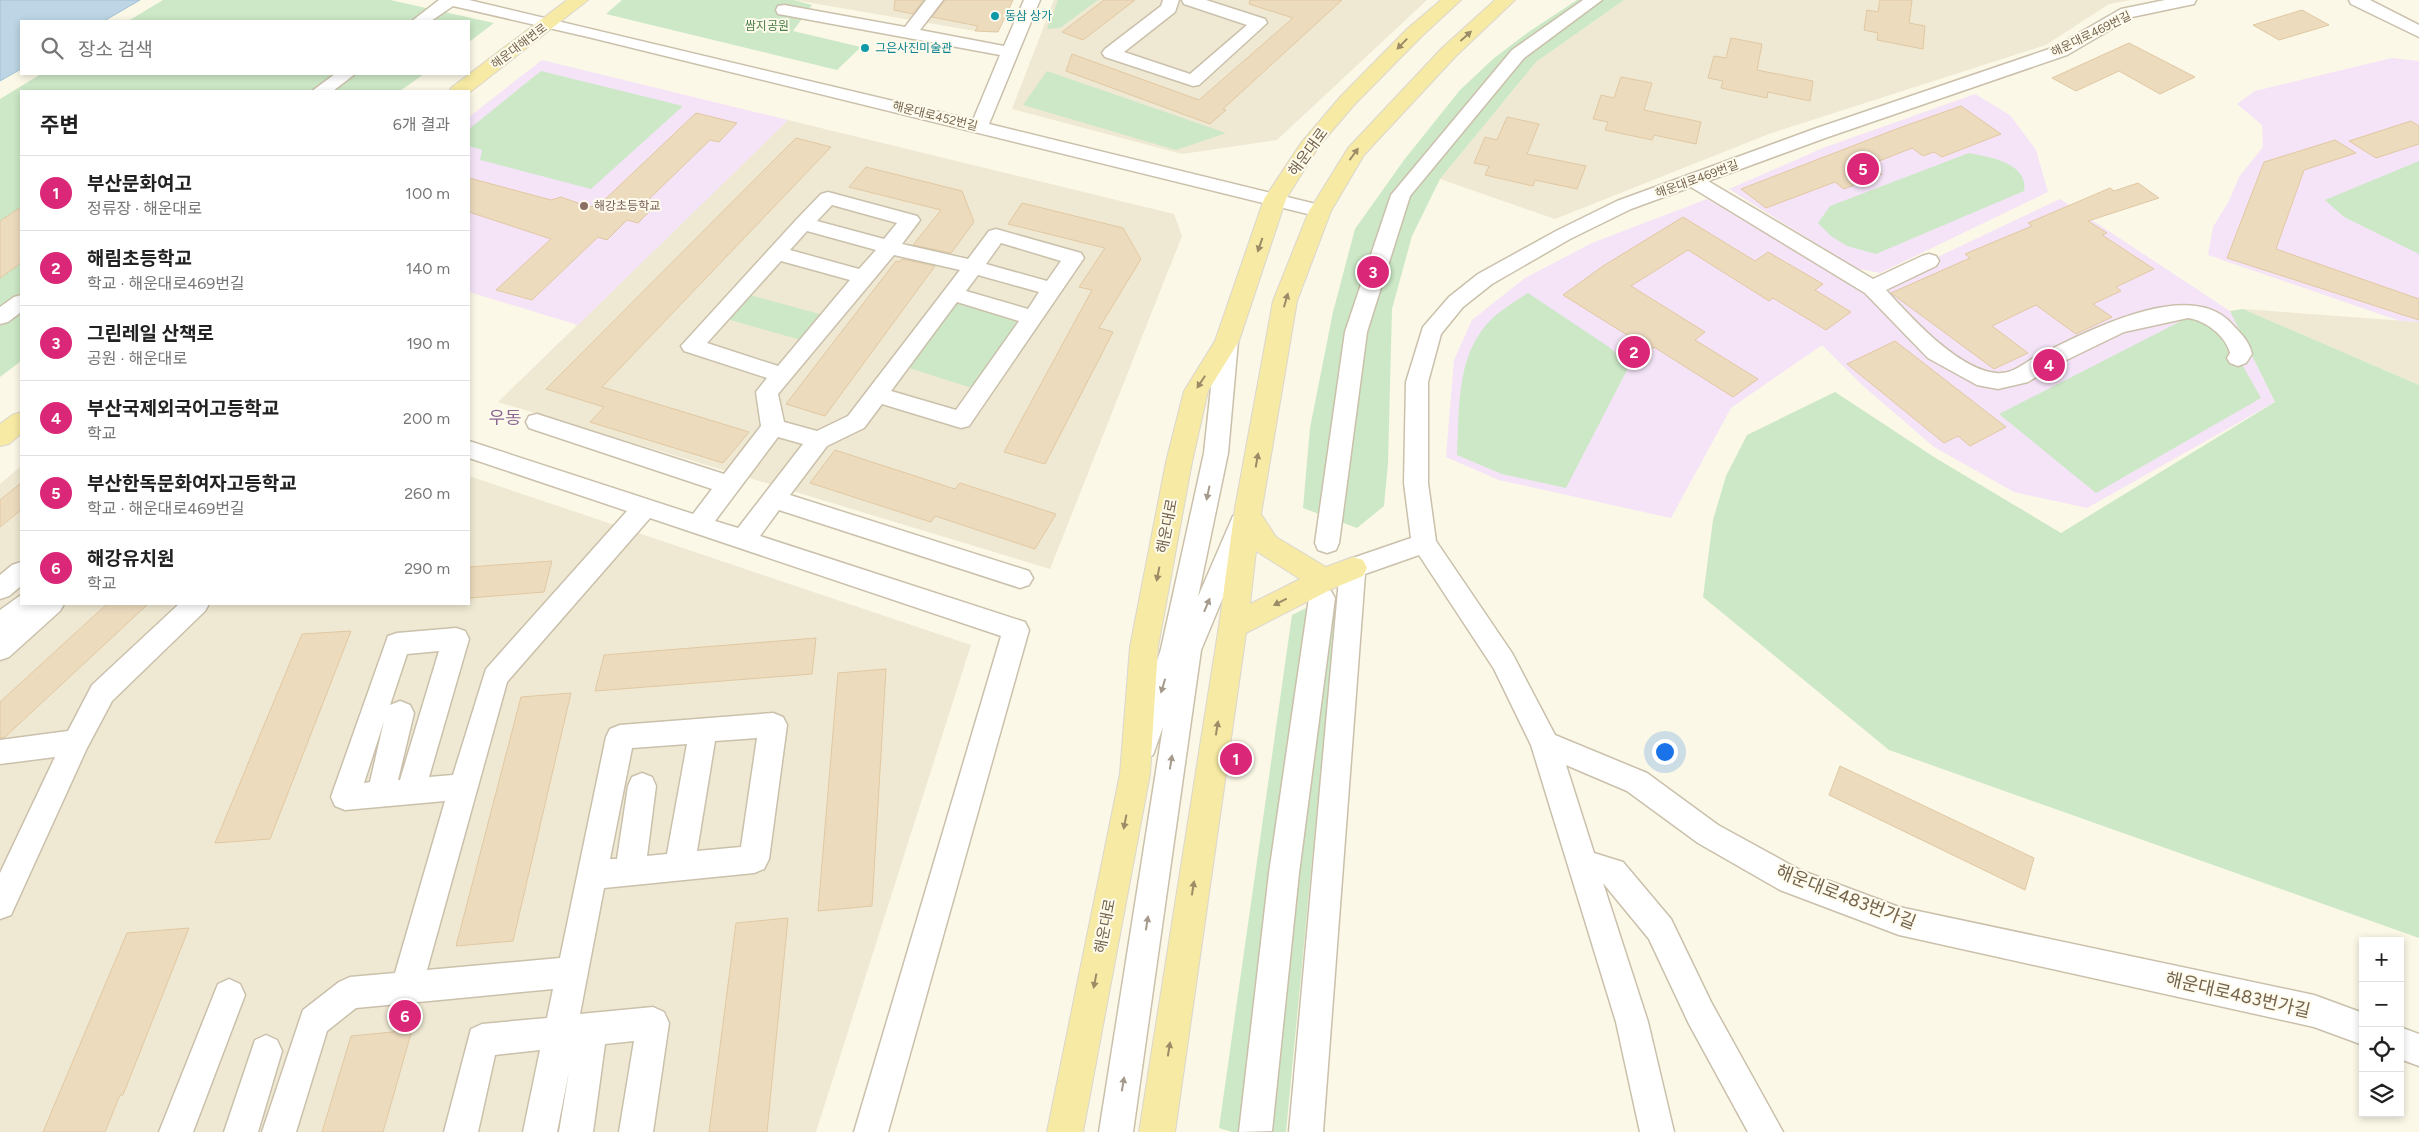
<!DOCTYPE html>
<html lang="ko">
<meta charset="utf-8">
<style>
body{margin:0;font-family:Figtree,"Noto Sans KR",sans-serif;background:#f6f6f6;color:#222}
.controls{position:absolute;right:15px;bottom:15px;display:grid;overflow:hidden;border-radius:0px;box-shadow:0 2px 8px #0003}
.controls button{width:45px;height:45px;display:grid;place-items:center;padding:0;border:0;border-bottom:1px solid #e0e0e0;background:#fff;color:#222;font:25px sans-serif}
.you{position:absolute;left:1664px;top:751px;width:18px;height:18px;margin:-12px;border:4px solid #fff;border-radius:50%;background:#1a73e8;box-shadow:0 0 0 8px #1a73e833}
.badge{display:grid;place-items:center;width:32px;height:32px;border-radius:50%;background:#db2777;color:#fff;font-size:16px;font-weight:700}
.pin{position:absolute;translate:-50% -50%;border:2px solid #fff;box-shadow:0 1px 5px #0006}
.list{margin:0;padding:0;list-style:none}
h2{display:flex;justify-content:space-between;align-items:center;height:65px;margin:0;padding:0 20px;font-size:21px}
h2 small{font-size:16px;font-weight:400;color:#767676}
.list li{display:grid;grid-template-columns:32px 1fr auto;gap:15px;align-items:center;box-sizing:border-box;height:75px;padding:0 20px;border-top:1px solid #e0e0e0}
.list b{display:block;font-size:19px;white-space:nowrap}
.list p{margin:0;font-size:16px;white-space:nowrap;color:#767676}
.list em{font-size:16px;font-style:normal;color:#767676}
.icon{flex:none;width:28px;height:28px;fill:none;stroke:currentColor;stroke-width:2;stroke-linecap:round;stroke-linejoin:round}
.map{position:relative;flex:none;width:2419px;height:1132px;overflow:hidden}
.search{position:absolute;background:#fff;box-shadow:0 2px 8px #0003;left:20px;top:20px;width:450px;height:55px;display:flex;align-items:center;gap:12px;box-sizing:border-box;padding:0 18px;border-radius:0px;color:#767676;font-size:19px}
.panel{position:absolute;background:#fff;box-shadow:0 2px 8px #0003;left:20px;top:90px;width:450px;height:515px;border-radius:0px}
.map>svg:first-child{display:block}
.residential{fill:#efe9d3}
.education{fill:#f5e4f8}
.green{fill:#cce8c6}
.water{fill:#bdd5e4;stroke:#a3c2d5}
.building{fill:#eddbbe;stroke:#e1c8a2}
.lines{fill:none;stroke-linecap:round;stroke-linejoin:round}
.minor-casing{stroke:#cac0ab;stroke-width:3}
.major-casing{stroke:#dbd6d1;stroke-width:2}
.minor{fill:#fff;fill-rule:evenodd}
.major{fill:#f6eaa4;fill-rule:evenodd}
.oneway{fill:#9b8c67}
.oneway2{fill:#a59a8b}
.culture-dot{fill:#0f9aa8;stroke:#fefbed;stroke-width:2}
.education-dot{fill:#8d6e63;stroke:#fefbed;stroke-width:2}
.labels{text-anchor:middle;stroke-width:4;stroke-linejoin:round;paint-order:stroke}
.far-culture-label{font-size:12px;fill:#0d838f;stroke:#fefbed;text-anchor:start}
.far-park-label{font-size:12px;fill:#4c7e48;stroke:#fefbed}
.far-street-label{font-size:12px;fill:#74634d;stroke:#fefbed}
.far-education-label{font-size:12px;fill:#785e54;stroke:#fefbed;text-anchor:start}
.street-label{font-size:15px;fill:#74634d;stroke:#fefbed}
.quarter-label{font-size:18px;fill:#8c6590;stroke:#fefbed}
.near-street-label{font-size:18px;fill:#74634d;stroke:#fefbed}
</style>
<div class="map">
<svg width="2419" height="1132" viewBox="0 0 2419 1132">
<rect width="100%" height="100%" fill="#fbf8e7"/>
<path class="residential" d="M794,0H995L975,31Z
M1054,0H1427L1277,140L1182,154L1012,109Z
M1624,0H2131L2109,4L2046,45L1769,134L1555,219L1440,179L1536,62Z
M788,120L1174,214L1182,236L1050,569L498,402Z
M2243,309L2419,322V385Z
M21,466V604H469V476L971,645L816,1132H0V484Z"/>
<path class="education" d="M2392,58L2419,61V322L2400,321L2208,255L2213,227L2229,201L2239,177L2263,147L2262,125L2237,104L2255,91Z
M542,60L788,120L578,325L469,292V117Z
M1975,94L2010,115L2036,150L2048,192L1880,273L1855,268L1729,189L1823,148Z
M1707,199L1869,295L1872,288L2060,199L2230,311L2275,402L2087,508L2014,492L1934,447L1862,385L1822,345L1731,408L1671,518L1499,480L1446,457L1454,360L1472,320L1525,278L1592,243Z"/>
<path class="green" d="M163,0H390L494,23L469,42V21H128Z
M622,0H794L812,5L793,31L861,47L837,70L606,14Z
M1058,0H1098L1060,28L1047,29Z
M1577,0H1624L1536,62L1440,179L1412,236L1392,309L1388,463L1384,506L1357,528L1303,508L1310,428L1333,312L1355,229L1404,160L1460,90L1493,59L1527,33Z
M541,71L683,106L591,189L480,160L482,150L469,146V129Z
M1047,71L1226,133L1176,150L1023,105Z
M41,74H424L400,91H21V361L0,377V99Z
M1969,153C1989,157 2029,163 2024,191L1876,254L1847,246L1831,236L1818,223L1830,206Z
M2419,161V254L2344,217L2325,200Z
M1528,293L1609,347L1629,366L1566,488L1502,474L1457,455C1460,406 1455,351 1496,315C1506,307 1517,300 1528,293Z
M746,294L823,315L801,340L723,318Z
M956,303L1021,323L978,390L906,367Z
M2243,309L2419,385V938L1889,750L1703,597L1713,520L1726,476L1747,435L1835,392L1934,457L2061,533L2275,402L2230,311Z
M2185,319L2208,321L2227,338L2261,398L2096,493L1999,414Z
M1316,603L1336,611L1286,1132H1232L1219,1128L1292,615Z"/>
<path class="water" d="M0,0H140L104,21H21V69L0,81Z"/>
<path class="building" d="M895,0H924L913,14L894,10Z
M945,0H1013L998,32L975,31L978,26L932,17Z
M1104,0H1135L1083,40L1062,32Z
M1250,0H1342L1223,109L1226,110L1210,124L1066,71L1072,54L1199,100L1293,18L1249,4Z
M1880,0H1912L1909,23L1925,26L1923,49L1877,40L1878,33L1864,30L1867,10L1878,12Z
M2302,10L2329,25L2279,40L2253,25Z
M1731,38L1762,44L1757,70L1813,81L1810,101L1768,92L1767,98L1721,88L1723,81L1708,78L1714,56L1726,58Z
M2129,43L2195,77L2160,94L2119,71L2076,91L2052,78Z
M1621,77L1652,83L1644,110L1701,122L1696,144L1654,135L1652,140L1605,130L1608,122L1593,119L1601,95L1614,98Z
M1961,106L2001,134L1942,157L1934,152L1923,156L1912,148L1869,165L1882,174L1844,189L1835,182L1766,208L1741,189L1899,128Z
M696,113L737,123L719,142L710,140L648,200L659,202L638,223L627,220L607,240L598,237L532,300L496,290L551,239L469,212V178L551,200L561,197L586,206L597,207Z
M1507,117L1539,124L1527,154L1586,166L1577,189L1535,180L1533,186L1485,175L1489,166L1474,163L1485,137L1497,140Z
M2411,121L2419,126V144L2376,158L2349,141Z
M796,138L831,147L602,387L749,432L723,463L590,422L604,407L546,389Z
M2335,140L2356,153L2304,170L2276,249L2419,299V320L2227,258L2264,162Z
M866,167L962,191L974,222L951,253L913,245L941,210L849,187Z
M2138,183L2159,198L2088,221L2107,233L2102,235L2154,269L2116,287L2121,291L2093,304L2112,317L2076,334L2036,305L1992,326L2028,353L1994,369L1891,293L1970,258L1965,254L2032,226L2028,223L2110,188L2114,191Z
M1022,203L1123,228L1141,259L1099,328L1113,332L1045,464L1004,452L1092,290L1079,287L1105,248L1008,224Z
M21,207V263L0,278V221Z
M1683,217L1755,261L1768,252L1823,284L1815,290L1851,312L1826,330L1773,298L1769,301L1688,250L1631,286L1705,332L1695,340L1758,379L1733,397L1654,347L1651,350L1563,295L1603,266Z
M902,259L935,266L825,416L786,404L896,261L900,262Z
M1895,341L2006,427L1970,446L1958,436L1944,443L1847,364Z
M835,450L955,489L960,483L1056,514L1035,549L935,516L931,522L810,483Z
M21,483V510L0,527V500Z
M552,561L544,592L469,598V567Z
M107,604H148L5,737L0,738V702Z
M351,631L270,839L215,843L302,634Z
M816,638L812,674L595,691L604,655Z
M886,669L872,906L818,911L838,673Z
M571,693L513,941L456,946L521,697Z
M1840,766L2034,858L2025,890L1829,795Z
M788,918L767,1132H709L736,923Z
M189,928L123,1095H120L105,1132H43L127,933Z
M412,1030L383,1132H322L351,1036Z"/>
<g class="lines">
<g class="minor-casing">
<path id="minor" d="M439,0H469L973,120L1000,55L784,15L778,14L776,10L778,6L784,5L905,27L926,0H943L920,30L1004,46L1024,0H1040L989,124L1320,205L1327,207L1330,211L1327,215L1320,217L588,37L453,6L431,21H412Z
M1163,0H1179L1175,12L1124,52L1190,74L1247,25L1184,4L1182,0H1206L1265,19L1267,23L1199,85L1193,86L1105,57L1102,53L1105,49L1161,6Z
M1583,0H1602L1524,58L1410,196L1367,332L1339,543L1336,550L1327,553L1318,550L1315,543L1345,332L1391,195L1512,50Z
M2165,0H2196L2194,4L2132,17L2067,55L1828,137L1708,181L1873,279L1922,256L1929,254L1936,256L1939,261L1936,266L1886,290C1911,317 1957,369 1996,373C2014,375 2026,361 2041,354C2087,332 2188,277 2231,323C2240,333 2249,340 2252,354L2246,363L2238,366L2230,363L2227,358L2230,353C2226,336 2205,320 2188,318L2124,332L2054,366L2028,382L1998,389L1977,385L1928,358L1865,293L1691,187L1631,209L1570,239L1492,284L1463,307L1441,334L1428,382V483L1436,541L1512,653L1555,735L1647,773L1718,825L1800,870L1899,907L2314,995L2363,1013V1045L2314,1027L1899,935L1780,890L1698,843L1627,791L1566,765L1594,853L1623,862L1671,919L1711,1002L1783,1132H1748L1689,1024L1649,939L1603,883L1648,1022L1674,1132H1640L1616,1022L1531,745L1494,669L1419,555L1365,574L1323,1132H1289L1340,568L1344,561L1411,538L1404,483L1406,382L1423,327L1449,297L1478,274L1556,231L1617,201L1814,129L2055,47L2121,9Z
M2349,0H2370L2419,25V37L2351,4Z
M335,74H355L333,91H312Z
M828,192L917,216L920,220L902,244L968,259L989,231L996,229L1081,253L1084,258L969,426L961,428L882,404L864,428L827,446L790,495L1029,571L1033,578L1029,585L1020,588L779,510L760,536L1025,622L1029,630L888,1132H854L1001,636L650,518L507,682L427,970L560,958L606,737L610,729L620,725L773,713L783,717L787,725L769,859L764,869L754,873L604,888L580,1014L653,1007L664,1012L669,1023L653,1132H619L634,1041L605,1044L593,1132H559L569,1071L557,1132H523L540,1050L495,1055L478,1132H444L471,1029L482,1024L547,1018L553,989L356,1008L327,1031L296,1132H262L303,1010L339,982L350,977L395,973L445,801L345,810L335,806L331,797L388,636L397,633L456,628L465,631L469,639L429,777L453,775L486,669L627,511L469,458V441L693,514L712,489L529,428L526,422L529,416L537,414L724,474L761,426L756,392L767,378L684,351L681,346L796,220L821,194ZM832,205L897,223L884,239L817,221ZM807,231L876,250L859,269L790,250ZM1001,243L1061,261L1047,281L986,264ZM894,255L960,270L848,416L817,431L784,422L778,394ZM781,261L850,280L778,366L707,343ZM978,275L1039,292L1028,309L966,291ZM957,302L1019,321L956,410L891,391ZM778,437L803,444L738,528L715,521ZM439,651L400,780H398L414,713L410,705L400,701L390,705L389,708L407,654ZM384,721L370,782L364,783ZM757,738L741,847L697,851L715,741ZM687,744L667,854L647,856L656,786L652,777L642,773L632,777L628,786L617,859H610L632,748Z
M21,295V312L8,322L0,324V307L14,297Z
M1227,334L1235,336L1238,341L1228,453L1198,597L1233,516L1242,514L1251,516L1254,523L1201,650L1133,1132H1099L1163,727L1153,755L1143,758L1133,755L1129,746L1161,649L1204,453L1216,341L1219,336Z
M21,562V586L9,596L0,599V575L12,565Z
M1322,588L1331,591L1335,598L1299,873L1272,1131L1239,1132L1269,873L1309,598L1313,591Z
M21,595V604H64L60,611L9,657L0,660V610Z
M179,604H209L205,611L112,701L87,748L11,915L0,919V873L55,757L0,764V740L68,731L92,685Z
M229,979L240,984L245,995L193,1132H159L218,984Z
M2400,1027L2419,1034V1066L2400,1059Z
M266,1035L277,1040L282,1051L258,1132H224L255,1040Z"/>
</g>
<g class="major-casing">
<path id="major" d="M567,0H588L469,93V91H449L452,87Z
M1441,0H1461L1421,37L1355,104L1319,146L1286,199L1239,341L1208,391L1192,462L1158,647L1150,774L1083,1132H1047L1120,774L1130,647L1166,462L1184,391L1215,341L1264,199L1301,143L1341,96L1407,29Z
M1495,0H1515L1456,56L1364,155L1331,211L1297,301L1261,514L1276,537L1326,567L1353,557L1363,560L1367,568L1363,576L1334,588L1246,633L1175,1132H1139L1219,626L1235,508L1273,301L1309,211L1348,148L1442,48ZM1256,551L1300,579L1250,604Z
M21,412V434L9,444L0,446V424L12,415Z"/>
</g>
<use href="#minor" class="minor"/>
<use href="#major" class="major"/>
</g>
<defs><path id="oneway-solid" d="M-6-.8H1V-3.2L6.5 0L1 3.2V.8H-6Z" transform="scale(1.25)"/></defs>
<g class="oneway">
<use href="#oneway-solid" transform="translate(1466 36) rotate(-42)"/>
<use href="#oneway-solid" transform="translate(1402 44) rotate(134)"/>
<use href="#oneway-solid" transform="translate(1354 154) rotate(-54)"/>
<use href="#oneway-solid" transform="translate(1260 245) rotate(109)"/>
<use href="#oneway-solid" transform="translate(1286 300) rotate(-74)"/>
<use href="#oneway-solid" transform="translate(1201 382) rotate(123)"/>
<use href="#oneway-solid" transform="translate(1257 460) rotate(-80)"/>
<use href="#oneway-solid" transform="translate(1158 574) rotate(101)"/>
<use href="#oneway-solid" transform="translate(1280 602) rotate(153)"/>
<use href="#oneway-solid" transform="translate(1217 728) rotate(-81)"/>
<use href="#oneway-solid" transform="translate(1125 822) rotate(101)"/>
<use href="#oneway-solid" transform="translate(1193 888) rotate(-81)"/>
<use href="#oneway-solid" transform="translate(1095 981) rotate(101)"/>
<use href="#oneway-solid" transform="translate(1169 1049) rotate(-81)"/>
</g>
<g class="oneway2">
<use href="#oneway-solid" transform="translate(1208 493) rotate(102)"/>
<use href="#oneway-solid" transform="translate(1207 605) rotate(-67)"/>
<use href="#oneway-solid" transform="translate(1163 686) rotate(107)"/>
<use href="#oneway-solid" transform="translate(1171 762) rotate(-81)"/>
<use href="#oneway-solid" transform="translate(1147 923) rotate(-81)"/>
<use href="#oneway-solid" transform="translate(1123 1084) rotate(-81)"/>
</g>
<g class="culture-dot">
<circle cx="995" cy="16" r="5"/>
<circle cx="865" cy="48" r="5"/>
</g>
<circle class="education-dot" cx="584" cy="206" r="5"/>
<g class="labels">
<g class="far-culture-label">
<text x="1005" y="20">동삼 상가</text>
<text x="875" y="52">그은사진미술관</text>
</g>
<g class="far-park-label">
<text x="767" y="30">쌈지공원</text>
</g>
<g class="far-street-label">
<text transform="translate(2091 34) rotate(-26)" y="4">해운대로469번길</text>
<text transform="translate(519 46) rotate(-37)" y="4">해운대해변로</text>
<text transform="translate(935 116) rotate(14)" y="4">해운대로452번길</text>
<text transform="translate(1697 179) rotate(-20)" y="4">해운대로469번길</text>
</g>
<g class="far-education-label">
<text x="594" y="210">해강초등학교</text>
</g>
<g class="street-label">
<text transform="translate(1308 152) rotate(-54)" y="5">해운대로</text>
<text transform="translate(1167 526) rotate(-79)" y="5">해운대로</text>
<text transform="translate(1105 926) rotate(-79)" y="5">해운대로</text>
</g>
<g class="quarter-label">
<text x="505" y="424">우동</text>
</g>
<g class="near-street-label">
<text transform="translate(1846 897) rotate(21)" y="6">해운대로483번가길</text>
<text transform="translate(2238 995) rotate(13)" y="6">해운대로483번가길</text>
</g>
</g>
</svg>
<div class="controls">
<button>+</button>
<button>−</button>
<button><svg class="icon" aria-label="locate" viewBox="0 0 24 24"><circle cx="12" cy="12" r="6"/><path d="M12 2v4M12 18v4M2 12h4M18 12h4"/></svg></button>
<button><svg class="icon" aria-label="layers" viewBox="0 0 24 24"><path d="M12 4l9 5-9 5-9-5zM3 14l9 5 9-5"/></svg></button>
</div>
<div class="you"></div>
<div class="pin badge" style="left:1236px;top:759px">1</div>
<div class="pin badge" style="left:1634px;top:352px">2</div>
<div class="pin badge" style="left:1373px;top:272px">3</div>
<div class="pin badge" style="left:2049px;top:365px">4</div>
<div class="pin badge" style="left:1863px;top:169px">5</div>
<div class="pin badge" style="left:405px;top:1016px">6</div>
<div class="search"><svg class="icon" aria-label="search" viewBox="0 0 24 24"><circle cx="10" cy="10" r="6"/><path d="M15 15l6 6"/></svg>장소 검색</div>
<section class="panel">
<h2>주변<small>6개 결과</small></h2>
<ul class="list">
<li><span class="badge">1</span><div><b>부산문화여고</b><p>정류장 · 해운대로</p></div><em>100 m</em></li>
<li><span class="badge">2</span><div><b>해림초등학교</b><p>학교 · 해운대로469번길</p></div><em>140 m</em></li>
<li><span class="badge">3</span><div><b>그린레일 산책로</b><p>공원 · 해운대로</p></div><em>190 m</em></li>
<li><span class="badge">4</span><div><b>부산국제외국어고등학교</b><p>학교</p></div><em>200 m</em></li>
<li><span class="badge">5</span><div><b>부산한독문화여자고등학교</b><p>학교 · 해운대로469번길</p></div><em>260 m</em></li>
<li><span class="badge">6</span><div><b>해강유치원</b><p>학교</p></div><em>290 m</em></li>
</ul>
</section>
</div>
